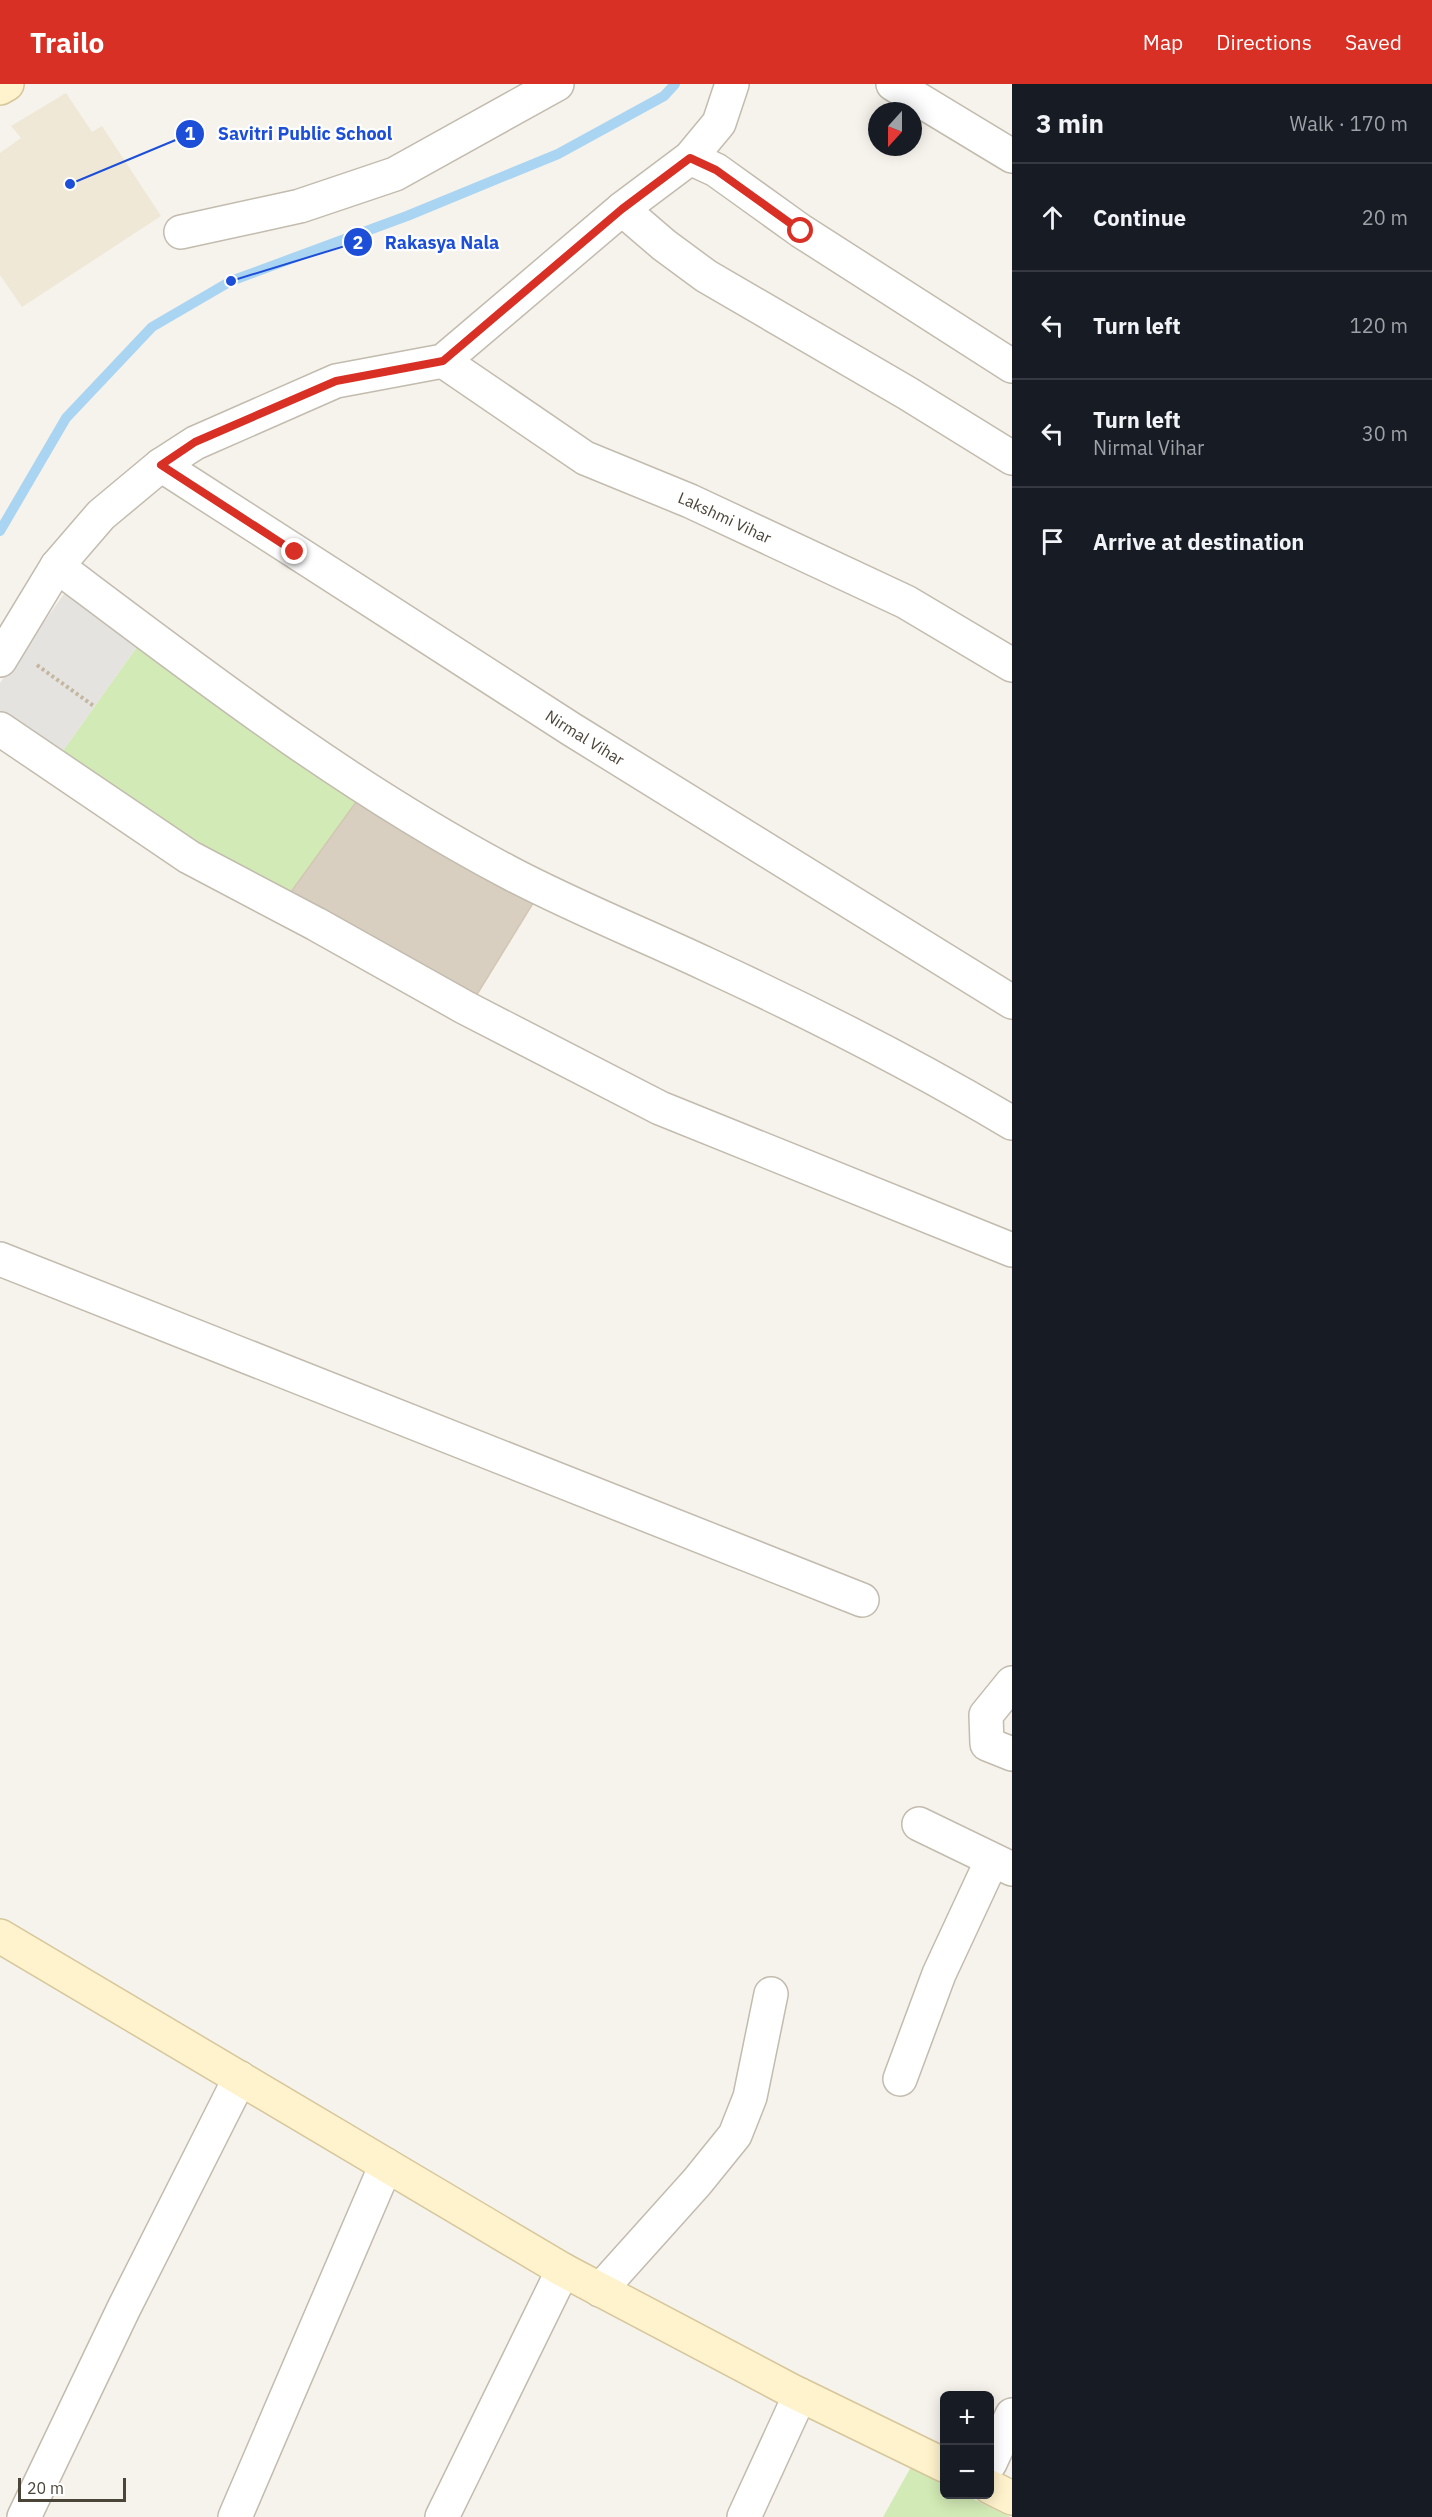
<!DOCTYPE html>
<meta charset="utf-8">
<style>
body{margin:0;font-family:"IBM Plex Sans",sans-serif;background:#20242c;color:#f1f3f6}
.controls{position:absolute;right:18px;bottom:18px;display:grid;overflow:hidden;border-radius:9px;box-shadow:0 3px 15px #0003}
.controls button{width:54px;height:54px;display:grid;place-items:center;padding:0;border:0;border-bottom:2px solid #363941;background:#171b24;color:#f1f3f6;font:30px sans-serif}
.compass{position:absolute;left:868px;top:18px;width:54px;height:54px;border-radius:50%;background:#171b24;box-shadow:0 3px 15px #0003;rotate:201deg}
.scale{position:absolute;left:18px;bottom:15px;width:108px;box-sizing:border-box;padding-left:6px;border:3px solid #4b4439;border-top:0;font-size:16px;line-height:21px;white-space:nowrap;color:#4b4439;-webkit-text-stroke:4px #fff;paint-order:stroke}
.stop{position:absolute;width:18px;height:18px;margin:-14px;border:4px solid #d93025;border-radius:50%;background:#fff}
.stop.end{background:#d93025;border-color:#fff;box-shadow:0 2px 6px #0008}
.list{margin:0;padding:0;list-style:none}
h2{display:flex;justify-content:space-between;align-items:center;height:78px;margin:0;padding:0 24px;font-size:26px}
h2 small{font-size:20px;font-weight:400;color:#9ea1a6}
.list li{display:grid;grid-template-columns:39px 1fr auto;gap:18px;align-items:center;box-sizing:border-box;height:108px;padding:0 24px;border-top:2px solid #363941}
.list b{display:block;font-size:22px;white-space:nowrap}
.list p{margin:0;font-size:20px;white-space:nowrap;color:#9ea1a6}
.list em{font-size:20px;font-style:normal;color:#9ea1a6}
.icon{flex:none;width:33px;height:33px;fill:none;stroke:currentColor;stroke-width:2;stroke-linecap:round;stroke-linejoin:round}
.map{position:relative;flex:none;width:1012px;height:2433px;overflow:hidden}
header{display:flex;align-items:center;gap:36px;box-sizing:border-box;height:84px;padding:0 30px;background:#d93025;color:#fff}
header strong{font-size:28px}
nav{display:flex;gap:33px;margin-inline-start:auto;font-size:21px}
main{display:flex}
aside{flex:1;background:#171b24}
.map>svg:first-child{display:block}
.education{fill:#efe8d6}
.green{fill:#d2eab5}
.parking{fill:#e5e3e0}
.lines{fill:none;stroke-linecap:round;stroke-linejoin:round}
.stream{stroke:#a9d4f2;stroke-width:10}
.building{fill:#d8cfc1;stroke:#d3c7b4;stroke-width:1.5}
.street-casing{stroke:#c2bbae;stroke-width:36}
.secondary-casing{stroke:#d6c79b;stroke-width:36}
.path{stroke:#c4b79f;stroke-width:4;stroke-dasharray:3 3;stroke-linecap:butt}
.street{stroke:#fff;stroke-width:33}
.secondary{stroke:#fff3cd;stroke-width:33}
.route{stroke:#d93025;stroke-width:8}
.labels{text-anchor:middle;stroke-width:4.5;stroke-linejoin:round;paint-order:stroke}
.street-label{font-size:16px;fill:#4b4439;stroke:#fff}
.leader{fill:none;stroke:#1d4ed8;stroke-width:2}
.callout-dot{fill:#1d4ed8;stroke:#fff;stroke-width:2}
.mark-label{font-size:18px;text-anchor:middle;font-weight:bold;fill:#fff}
.callout-label{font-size:18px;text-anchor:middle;font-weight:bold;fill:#1d4ed8;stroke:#fff;stroke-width:4.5;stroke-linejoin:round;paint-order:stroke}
</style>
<header>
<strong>Trailo</strong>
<nav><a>Map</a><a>Directions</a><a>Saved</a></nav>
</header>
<main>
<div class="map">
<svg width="1012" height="2433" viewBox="0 0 1012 2433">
<rect width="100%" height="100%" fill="#f6f3ec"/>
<path class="education" d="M66,9L92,48L102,42L161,132L22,223L0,191V69L21,54L11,42Z"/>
<path class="green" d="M139,560L359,714L288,812L177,753L60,671Z
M911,2383L944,2400V2410L965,2411L1010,2433H883Z"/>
<path class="parking" d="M69,503L139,560L60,671L0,630V599Z"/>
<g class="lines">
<path class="stream" d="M0,447L66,334L152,243L231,197L407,132L558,70L664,12L675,0"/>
</g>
<path class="building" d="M359,714L535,816L473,917L288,812Z"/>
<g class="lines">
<g class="street-casing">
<g id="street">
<path d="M893,0L1012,72"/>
<path d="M690,74L716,86L801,147L1012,282"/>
<path d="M622,125L664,161L706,192L907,309L1012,374"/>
<path d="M181,148L300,122L395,90L557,0"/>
<path id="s1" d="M443,277L585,374L690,417L906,518L1012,581"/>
<path id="s2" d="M161,381L571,645L1012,918"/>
<path d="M57,482C202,591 347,703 508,788C572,822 640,849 706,880C810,928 913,980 1012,1039"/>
<path d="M0,576L57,482L101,431L161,381L195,359L336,297L443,277L622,125L690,74L719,39L732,0"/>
<path d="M0,645L189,773L316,840L464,923L660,1024L1012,1166"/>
<path d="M0,1175L862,1516"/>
<path d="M1012,1599L986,1631L987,1660L1012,1670"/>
<path d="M919,1740L1012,1785"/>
<path d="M900,1995L939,1890L992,1776"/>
<path d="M600,2206L697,2098L735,2051L750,2013L771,1910"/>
<path d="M990,2379L1012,2331"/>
<path d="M24,2433L124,2224L240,1994"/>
<path d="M235,2433L386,2081"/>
<path d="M442,2433L563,2186"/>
<path d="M744,2433L800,2311"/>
</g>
</g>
<g class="secondary-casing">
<path id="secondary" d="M0,4L7,0
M0,1852L563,2186L792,2307L944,2381
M990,2403L1012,2414"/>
</g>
<path class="path" d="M37,581L95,623"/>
<use href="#street" class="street"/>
<use href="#secondary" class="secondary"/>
</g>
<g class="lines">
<path class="route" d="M295,468L161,381L195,358L336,297L443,277L622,125L690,74L716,86L801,147"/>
</g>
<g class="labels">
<g class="street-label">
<text dy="6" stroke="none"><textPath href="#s1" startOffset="324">Lakshmi Vihar</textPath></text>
<text dy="6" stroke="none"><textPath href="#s2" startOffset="504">Nirmal Vihar</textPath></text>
</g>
</g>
<path class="leader" d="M70 100L190 50M231 197L358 158"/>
<g class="callout-dot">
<circle cx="70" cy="100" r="6"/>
<circle cx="231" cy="197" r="6"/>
<circle cx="190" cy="50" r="15"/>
<circle cx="358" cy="158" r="15"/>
</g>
<g class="mark-label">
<text x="190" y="56">1</text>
<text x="358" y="165">2</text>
</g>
<g class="callout-label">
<text x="305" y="56">Savitri Public School</text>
<text x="442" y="165">Rakasya Nala</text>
</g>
</svg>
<div class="controls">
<button>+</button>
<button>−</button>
</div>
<svg class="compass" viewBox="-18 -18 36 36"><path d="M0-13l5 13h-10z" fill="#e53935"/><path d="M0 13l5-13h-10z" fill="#9ea1a6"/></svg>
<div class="scale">20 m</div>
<div class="stop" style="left:801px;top:147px"></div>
<div class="stop end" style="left:295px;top:468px"></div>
</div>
<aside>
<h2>3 min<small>Walk · 170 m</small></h2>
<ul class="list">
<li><svg class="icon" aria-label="ahead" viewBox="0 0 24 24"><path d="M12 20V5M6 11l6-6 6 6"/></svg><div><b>Continue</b></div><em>20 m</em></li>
<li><svg class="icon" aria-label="left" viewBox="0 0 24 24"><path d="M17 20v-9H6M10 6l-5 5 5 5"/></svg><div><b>Turn left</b></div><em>120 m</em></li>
<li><svg class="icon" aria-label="left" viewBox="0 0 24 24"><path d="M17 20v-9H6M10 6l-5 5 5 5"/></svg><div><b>Turn left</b><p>Nirmal Vihar</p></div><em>30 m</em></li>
<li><svg class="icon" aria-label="arrive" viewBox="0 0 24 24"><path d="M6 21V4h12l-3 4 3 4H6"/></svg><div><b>Arrive at destination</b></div></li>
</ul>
</aside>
</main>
